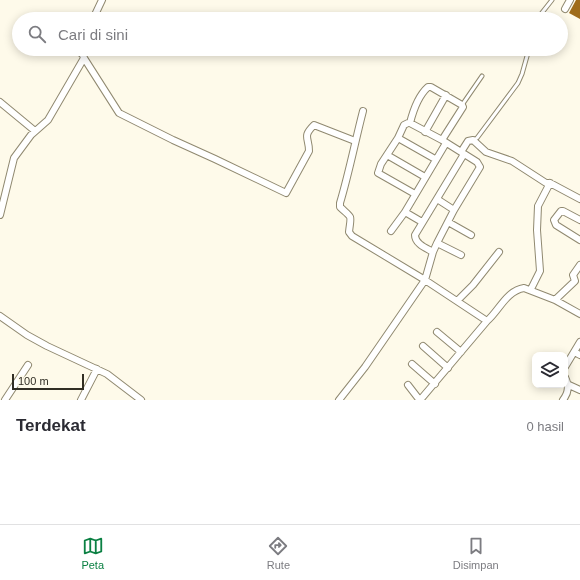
<!DOCTYPE html>
<html lang="id">
<style>
body{margin:0;font-family:Arial,sans-serif;background:#f2f2f3;color:#2b2b33}
.controls{position:absolute;right:12px;bottom:12px;display:grid;overflow:hidden;border-radius:8px;box-shadow:0 2px 10px #0003}
.controls button{width:36px;height:36px;display:grid;place-items:center;padding:0;border:0;border-bottom:1px solid #e1e1e2;background:#fff;color:#2b2b33;font:20px sans-serif}
.scale{position:absolute;left:12px;bottom:10px;width:72px;box-sizing:border-box;padding-left:4px;border:2px solid #312e24;border-top:0;font-size:11px;line-height:14px;white-space:nowrap;color:#312e24;-webkit-text-stroke:3px #fefaea;paint-order:stroke}
.list{margin:0;padding:0;list-style:none}
h2{display:flex;justify-content:space-between;align-items:center;height:52px;margin:0;padding:0 16px;font-size:17px}
h2 small{font-size:13px;font-weight:400;color:#7c7c81}
.icon{flex:none;width:22px;height:22px;fill:none;stroke:currentColor;stroke-width:2;stroke-linecap:round;stroke-linejoin:round}
.map{position:relative;flex:none;width:580px;height:400px;overflow:hidden}
.search{position:absolute;background:#fff;box-shadow:0 2px 10px #0003;left:12px;right:12px;top:12px;height:44px;display:flex;align-items:center;gap:10px;box-sizing:border-box;padding:0 14px;border-radius:22px;color:#7c7c81;font-size:15px}
.sheet{height:124px;background:#fff}
nav{display:flex;justify-content:space-around;align-items:center;box-sizing:border-box;height:56px;border-top:1px solid #e1e1e2;background:#fff;font-size:11px;color:#7c7c81}
nav a{display:grid;justify-items:center;gap:2px}
nav .on{color:#0b8043}
.map>svg:first-child{display:block}
.building{fill:#9f6c1a}
.lines{fill:none;stroke-linecap:round;stroke-linejoin:round}
.service-casing{stroke:#908970;stroke-width:5}
.minor-casing{stroke:#908970;stroke-width:8}
.service{stroke:#fff;stroke-width:3}
.minor{stroke:#fff;stroke-width:6}
</style>
<div class="map">
<svg width="580" height="400" viewBox="0 0 580 400">
<rect width="100%" height="100%" fill="#fefaea"/>
<path class="building" d="M576,0H580V19L569,13Z"/>
<g class="lines">
<g class="service-casing">
<path id="service" d="M537,19L552,0
M462,105L482,76
M473,140L477,138L518,83L522,74L529,49"/>
</g>
<g class="minor-casing">
<path id="minor" d="M565,9L570,0
M93,19L102,0
M76,49L83,55
M84,58L119,113L173,140L215,159L286,193L309,151C309,137 302,137 314,125L355,141
M0,102L35,131
M363,111C355,142 349,173 340,203V207C353,219 351,214 349,232L352,236L425,280L487,321C499,311 506,291 524,288L555,300L580,314
M410,123C413,111 418,96 428,87H431L462,105L463,107L442,140
M425,132L446,95
M398,138L381,164L378,173L415,194
M461,152L468,141L473,140L486,152L512,161L546,183H550L538,206L537,230L540,271L531,289
M387,155L425,177
M550,183L580,199
M437,199L454,210
M405,212L422,222
M0,215L14,158L31,135L48,120L84,58L83,55L84,49
M580,220L563,211H561L554,220L556,225L580,240
M448,222L471,235
M391,231L405,212L446,143
M437,243L461,255
M433,252C426,248 415,244 415,235L464,154
M555,300L575,281L573,275L580,265
M457,301L473,285L499,252
M0,316L27,335L47,346L107,374L141,400
M437,332L461,352
M423,346L448,368
M578,354L580,355
M412,364L435,384
M565,367L580,342
M408,385L418,398L421,399L487,321
M569,385L580,390
M5,400L28,365
M81,400L97,369
M339,400L365,367L425,280L433,252L437,243L454,210L480,167L477,162L442,140L410,123H408L404,125L398,138L435,159
M563,400C569,392 569,386 565,377"/>
</g>
<use href="#service" class="service"/>
<use href="#minor" class="minor"/>
</g>
</svg>
<div class="controls">
<button><svg class="icon" aria-label="layers" viewBox="0 0 24 24"><path d="M12 4l9 5-9 5-9-5zM3 14l9 5 9-5"/></svg></button>
</div>
<div class="scale">100 m</div>
<div class="search"><svg class="icon" aria-label="search" viewBox="0 0 24 24"><circle cx="10" cy="10" r="6"/><path d="M15 15l6 6"/></svg>Cari di sini</div>
</div>
<section class="sheet">
<h2>Terdekat<small>0 hasil</small></h2>
<ul class="list">
</ul>
</section>
<nav>
<a class="on"><svg class="icon" aria-label="map" viewBox="0 0 24 24"><path d="M3 6l6-2 6 2 6-2v14l-6 2-6-2-6 2zM9 4v14M15 6v14"/></svg>Peta</a>
<a><svg class="icon" aria-label="directions" viewBox="0 0 24 24"><path d="M12 3l9 9-9 9-9-9zM9 14v-3h6M13 9l2 2-2 2"/></svg>Rute</a>
<a><svg class="icon" aria-label="saved" viewBox="0 0 24 24"><path d="M7 4h10v16l-5-4-5 4z"/></svg>Disimpan</a>
</nav>
